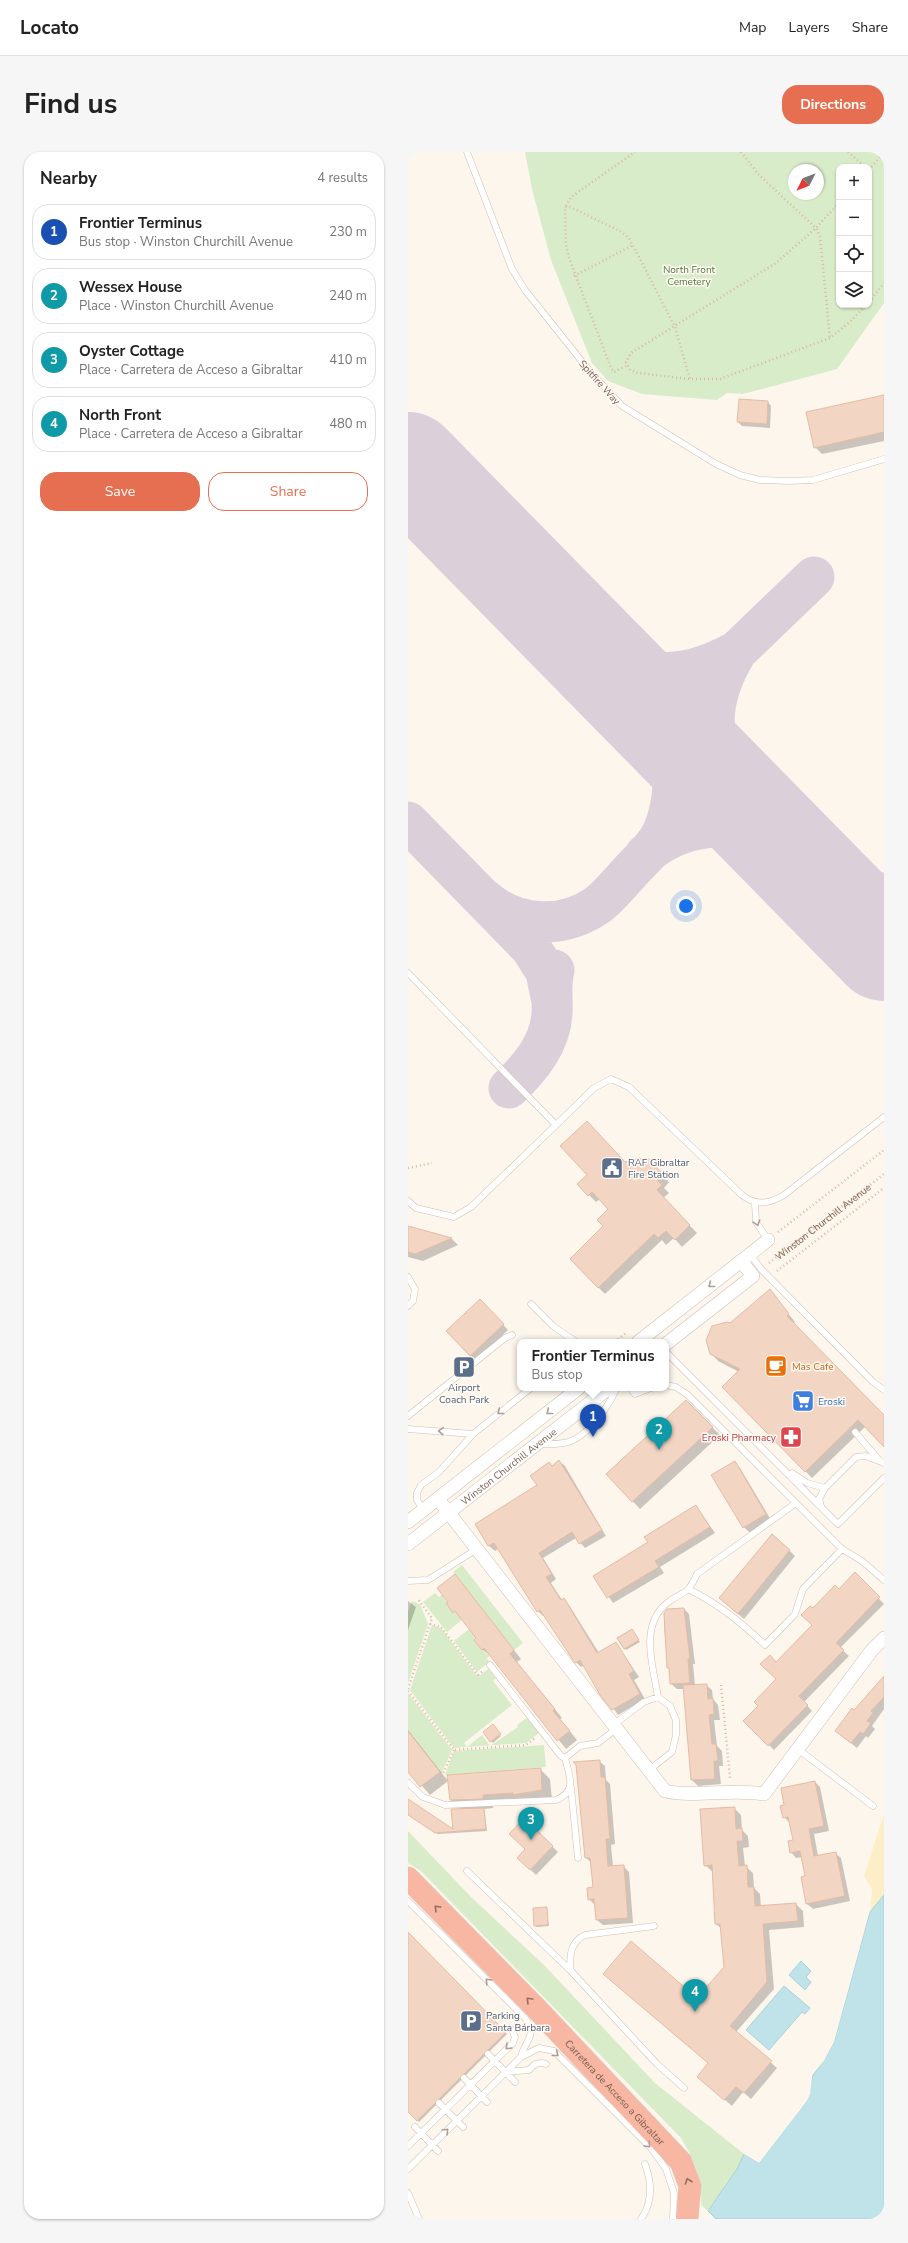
<!DOCTYPE html>
<meta charset="utf-8">
<style>
body{margin:0;font-family:"Nunito Sans",sans-serif;background:#f6f6f6;color:#222}
.controls{position:absolute;right:12px;top:12px;display:grid;overflow:hidden;border-radius:8px;box-shadow:0 1px 3px #0004}
.controls button{width:36px;height:36px;display:grid;place-items:center;padding:0;border:0;border-bottom:1px solid #e0e0e0;background:#fff;color:#222;font:20px sans-serif}
.compass{position:absolute;left:380px;top:12px;width:36px;height:36px;border-radius:50%;background:#fff;box-shadow:0 1px 3px #0004;rotate:228deg}
.you{position:absolute;left:278px;top:754px;width:14px;height:14px;margin:-10px;border:3px solid #fff;border-radius:50%;background:#1a73e8;box-shadow:0 0 0 6px #1a73e833}
.badge{display:grid;place-items:center;width:26px;height:26px;border-radius:50%;background:#e76f51;color:#fff;font-size:13px;font-weight:700}
.pin{position:absolute;translate:-50% -33px;filter:drop-shadow(0 1px 2px #0008)}
.pin::after{content:'';position:absolute;top:21px;width:14px;height:12px;background:inherit;clip-path:polygon(0 0,100% 0,50% 100%)}
.popup{position:absolute;left:109px;top:1187px;width:152px;height:52px;box-sizing:border-box;display:grid;place-content:center;border-radius:8px;background:#fff;filter:drop-shadow(0 1px 3px #0005);font-size:13px;white-space:nowrap;color:#767676}
.popup b{font-size:15px;color:#222}
.popup::after{content:'';position:absolute;left:50%;top:100%;margin-left:-8px;border:8px solid transparent;border-top-color:#fff}
.list{margin:0;padding:0;list-style:none}
h2{display:flex;justify-content:space-between;align-items:center;height:52px;margin:0;padding:0 16px;font-size:17px}
h2 small{font-size:13px;font-weight:400;color:#767676}
.list li{display:grid;grid-template-columns:26px 1fr auto;gap:12px;align-items:center;box-sizing:border-box;height:56px;margin:0 8px 8px;padding:0 8px;border:1px solid #e0e0e0;border-radius:16px}
.list b{display:block;font-size:15px;white-space:nowrap}
.list p{margin:0;font-size:13px;white-space:nowrap;color:#767676}
.list em{font-size:13px;font-style:normal;color:#767676}
.actions{display:flex;gap:8px;padding:12px 16px}
.actions a{flex:1;padding:9px 0;border:1px solid #e76f51;border-radius:16px;text-align:center;font-size:14px;color:#e76f51}
.actions .main{background:#e76f51;color:#fff}
.icon{flex:none;width:22px;height:22px;fill:none;stroke:currentColor;stroke-width:2;stroke-linecap:round;stroke-linejoin:round}
.map{position:relative;flex:none;width:476px;height:2067px;overflow:hidden;border-radius:16px}
header{display:flex;align-items:center;gap:24px;box-sizing:border-box;height:56px;padding:0 20px;background:#fff;border-bottom:1px solid #e0e0e0}
header strong{font-size:19px}
nav{display:flex;gap:22px;margin-inline-start:auto;font-size:14px}
.intro{display:flex;align-items:center;justify-content:space-between;box-sizing:border-box;height:96px;padding:0 24px}
h1{margin:0;font-size:28px}
.button{padding:10px 18px;border-radius:16px;background:#e76f51;color:#fff;font-size:14px;font-weight:700}
main{display:flex;gap:24px;padding:0 24px}
aside{flex:1;background:#fff;border-radius:16px;box-shadow:0 1px 3px #0004}
.map>svg:first-child{display:block}
.green{fill:#d8ecc9;fill-rule:evenodd}
.sand{fill:#fcefc7}
.water{fill:#bfe3e8;stroke:#a5d3da}
.pier{fill:#fdf6ec}
.shadow{fill:#0003}
.lines{fill:none;stroke-linecap:round;stroke-linejoin:round}
.taxiway{stroke:#dbcfda;stroke-width:41}
.runway{stroke:#dbcfda;stroke-width:104}
.building{fill:#f3d5c3;stroke:#e6bba3}
.lane-casing{stroke:#d1beb0;stroke-width:7}
.street-casing{stroke:#d1beb0;stroke-width:14}
.highway-casing{stroke:#dad1cd;stroke-width:23}
.path{stroke:#d9b8a5;stroke-width:2.5;stroke-dasharray:1 3;stroke-linecap:butt}
.lane{stroke:#fff;stroke-width:6}
.street{stroke:#fff;stroke-width:13}
.highway{stroke:#f7b7a3;stroke-width:22}
.oneway{stroke:#af9d94}
.oneway2{stroke:#936e5e}
.labels{text-anchor:middle;stroke-width:3;stroke-linejoin:round;paint-order:stroke}
.park-label{font-size:10px;fill:#537a41;stroke:#fffaf3}
.street-label{font-size:10px;fill:#7a5c4d;stroke:#fffaf3}
.service-label{font-size:10px;fill:#4e5e75;stroke:#fffaf3;text-anchor:start}
.food-label{font-size:10px;fill:#c56008;stroke:#fffaf3;text-anchor:start}
.shop-label{font-size:10px;fill:#366cbe;stroke:#fffaf3;text-anchor:start}
.health-label{font-size:10px;fill:#be3a42;stroke:#fffaf3;text-anchor:end}
</style>
<header>
<strong>Locato</strong>
<nav><a>Map</a><a>Layers</a><a>Share</a></nav>
</header>
<div class="intro"><h1>Find us</h1><a class="button">Directions</a></div>
<main>
<aside>
<h2>Nearby<small>4 results</small></h2>
<ul class="list">
<li><span class="badge" style="background:#1a4fb4">1</span><div><b>Frontier Terminus</b><p>Bus stop · Winston Churchill Avenue</p></div><em>230 m</em></li>
<li><span class="badge" style="background:#0f9aa8">2</span><div><b>Wessex House</b><p>Place · Winston Churchill Avenue</p></div><em>240 m</em></li>
<li><span class="badge" style="background:#0f9aa8">3</span><div><b>Oyster Cottage</b><p>Place · Carretera de Acceso a Gibraltar</p></div><em>410 m</em></li>
<li><span class="badge" style="background:#0f9aa8">4</span><div><b>North Front</b><p>Place · Carretera de Acceso a Gibraltar</p></div><em>480 m</em></li>
</ul>
<div class="actions"><a class="main">Save</a><a>Share</a></div>
</aside>
<div class="map">
<svg width="476" height="2067" viewBox="0 0 476 2067">
<rect width="100%" height="100%" fill="#fdf6ec"/>
<path class="green" d="M117,0H476V151L429,217L335,242L319,241L309,248L234,242L200,229L184,211L143,108L124,37ZM431,15H461V153H431ZM386,18H410V42H386Z
M54,1413L115,1491L106,1498L45,1420Z
M27,1441L31,1445L34,1442L45,1461L47,1459L54,1468L39,1480L15,1450Z
M4,1449L12,1452L20,1472L0,1531V1460Z
M24,1473L33,1476L70,1525L80,1517L88,1526L85,1529L104,1553L56,1591L59,1595L74,1583L82,1594L110,1575L109,1573L119,1566L131,1581L118,1591L46,1596L2,1538Z
M61,1477L68,1486L66,1488L82,1504L79,1506L81,1510L69,1520L46,1489Z
M0,1541L44,1598L33,1622L0,1579Z
M136,1593L138,1615L37,1623L46,1599Z
M0,1679L63,1745L136,1813L247,1931L336,2002L329,2017L300,2059L293,2053C295,2029 286,2007 273,1986L13,1719L0,1711Z"/>
<path class="sand" d="M476,1662V1743L462,1760L464,1737L456,1724Z"/>
<path class="water" d="M476,1743V2067H308L300,2059L329,2017L336,2002L351,2011L399,1949L405,1923L416,1909L426,1890L462,1760Z
M393,1809L403,1819L398,1825L403,1830L397,1838L381,1823Z
M376,1834L402,1856L397,1862L394,1860L361,1898L338,1878Z"/>
<path class="pier" d="M463,1755L426,1890L416,1909L407,1919L406,1918L415,1908L424,1890Z
M402,1925L404,1926L402,1942L399,1949L351,2011L336,2002L338,2000L350,2009L397,1948Z"/>
<path class="shadow" d="M476,244V289L414,302L407,295Z
M360,250L363,254L362,276L334,274L330,270Z
M217,1011L236,1012L247,1015L261,1030L256,1036L261,1041L255,1046L289,1081L274,1095L266,1086L258,1093L254,1088L197,1142L190,1135L197,1074L202,1057L192,1047L188,1050L170,1032Z
M0,1075L44,1087L50,1093L15,1109L0,1105Z
M362,1139L387,1170L385,1171L476,1265V1294L457,1275L404,1326L315,1235L331,1220L310,1209L303,1201L322,1173Z
M72,1148L100,1178L68,1209L40,1179Z
M278,1249L312,1283L232,1357L199,1322Z
M151,1309L157,1314L198,1384L177,1396L168,1386L135,1406L148,1427L143,1431L154,1448L156,1447L161,1453L191,1501L208,1491L231,1525L226,1528L237,1547L210,1563L177,1513L173,1515L168,1510L137,1463L135,1464L130,1459L91,1396L87,1399L81,1394L68,1372L130,1334L144,1315Z
M326,1311L332,1316L363,1368L342,1381L336,1375Z
M288,1354L307,1381L252,1415L256,1421L205,1451L187,1424L241,1391Z
M381,1398L387,1404L336,1467L312,1446Z
M447,1422L476,1452L432,1496L441,1504L396,1550L404,1559L366,1598L337,1569L351,1554L369,1528L368,1511L405,1473V1457L431,1438Z
M47,1423L113,1507L109,1510L154,1566L152,1567L169,1588L158,1597L84,1504L74,1497L69,1486L55,1468L39,1451Z
M0,1449L8,1455L0,1478Z
M276,1457L281,1462L287,1512H285L287,1534L298,1533L304,1538L305,1547L310,1553L312,1568H306L309,1594L314,1599L315,1614H311L313,1632L290,1634L284,1628L277,1537H269L263,1532L256,1476L257,1462Z
M225,1480L232,1490L218,1498L210,1487Z
M476,1526V1557L464,1574L467,1577L460,1586L458,1584L449,1596L428,1579Z
M85,1574L93,1584L85,1591L83,1589Z
M0,1578L40,1629L22,1643L0,1618Z
M191,1609L197,1614L198,1628L202,1632L207,1692L203,1693L205,1715L215,1714L221,1720L225,1771L195,1773L189,1768L187,1753L181,1747L186,1736L184,1711L178,1706Z
M132,1617L142,1627L144,1648L85,1652V1656L76,1657L79,1679L30,1682L0,1662V1648L46,1679L53,1658L43,1648Z
M407,1630L412,1635L421,1679L406,1682L410,1704L427,1701L433,1706L442,1749L405,1757L399,1752L398,1724L394,1705L388,1706L383,1700L386,1689L382,1671L376,1665L377,1654Z
M326,1656L333,1663L334,1678L340,1684L341,1695L335,1696L337,1714L345,1721L346,1736L352,1742L353,1755L388,1752L395,1759L396,1775L361,1778L366,1837L328,1880L369,1916L343,1947L335,1940L324,1954L297,1931L301,1911L290,1847L317,1815L314,1777L308,1772L305,1720L297,1713Z
M116,1668L150,1700L128,1723L111,1706L119,1697Z
M138,1756L141,1774L129,1775L127,1774Z
M0,1781L99,1882L11,1970L0,1959Z"/>
<g class="lines">
<path class="taxiway" d="M175,490C235,524 265,533 329,499C293,558 304,591 331,649
M329,499L406,425
M0,670L123,796L138,820L143,845
M237,703C270,674 324,665 362,688C375,696 384,707 396,715C419,730 449,739 476,741
M76,747C108,775 155,778 191,752C201,744 211,732 220,722C228,713 237,705 245,695C259,679 265,650 265,629C265,593 243,565 222,538
M101,936C122,916 142,892 144,862C145,847 142,833 146,818"/>
<path class="runway" d="M0,312L476,797"/>
</g>
<path class="building" d="M476,243V280L406,296L398,260Z
M331,247L360,249L359,272L329,270Z
M179,969L217,1010L232,1006L236,1010L240,1006L255,1022L249,1028L254,1033L249,1038L282,1073L267,1088L258,1079L250,1086L246,1082L190,1136L162,1107L195,1074L189,1068L200,1057L184,1040L180,1044L169,1032L179,1023L152,994Z
M0,1074L44,1086L7,1102L0,1100Z
M362,1137L381,1162L379,1164L476,1263V1295L450,1268L397,1320L314,1235L332,1217L302,1202L298,1188L304,1174L319,1170L322,1171Z
M72,1147L96,1172L62,1204L38,1179Z
M278,1248L305,1275L224,1350L198,1322Z
M151,1308L194,1378L171,1392L164,1380L131,1401L144,1422L138,1425L153,1448L156,1446L189,1501L208,1490L226,1519L221,1522L232,1542L204,1558L192,1543L172,1508L167,1511L132,1458L129,1460L86,1391L80,1394L67,1372L129,1333L122,1324L141,1310L144,1314Z
M327,1309L358,1362L335,1376L303,1323Z
M288,1353L302,1375L247,1409L251,1415L199,1446L185,1424L240,1390L236,1385Z
M364,1382L382,1398L330,1462L311,1446Z
M447,1420L472,1445L428,1491L436,1498L391,1544L400,1553L360,1594L335,1569L350,1554L346,1550L368,1527L352,1512L362,1503L368,1510L404,1473L393,1463L402,1454L405,1456L427,1433L431,1437Z
M47,1422L106,1498L102,1502L147,1557L145,1559L162,1579L149,1589L76,1496L74,1498L66,1488L68,1486L47,1459L45,1461L38,1451L40,1450L29,1436Z
M276,1456L282,1507H280L282,1531L262,1532L261,1516H259L256,1461L259,1457Z
M224,1477L231,1488L216,1497L209,1486Z
M476,1524V1545L463,1559L465,1561L459,1569L463,1571L455,1582L452,1580L443,1591L427,1579L444,1556L446,1558Z
M299,1532L300,1547L305,1546L306,1562L301,1563L304,1592H308L310,1609H306L307,1627L283,1628L275,1533Z
M85,1572L93,1582L82,1590L75,1580Z
M0,1579L32,1620L12,1635L0,1620Z
M192,1608L193,1625H197L202,1687H198L200,1714L216,1713L220,1766L188,1768L186,1747L180,1748L179,1736L185,1735L182,1706H177L168,1613L165,1610Z
M133,1616L134,1638L105,1643V1641L75,1643V1647L42,1648L39,1623Z
M407,1629L416,1674L401,1677L406,1704L428,1700L437,1744L398,1752L393,1725L397,1724L392,1699L382,1701L380,1689L385,1688L380,1665L375,1666L372,1654L376,1653L373,1636Z
M0,1647L45,1677L43,1657L76,1656L78,1677L27,1681L0,1663Z
M327,1655L328,1677L334,1676L335,1689H329L331,1714L339,1713L340,1735H346L347,1754L388,1751L390,1769L355,1772L359,1830L322,1874L364,1909L336,1941L328,1935L316,1948L289,1925L300,1911L195,1822L223,1789L289,1846L316,1815L312,1772H307L304,1713L296,1714L292,1657Z
M116,1666L145,1694L122,1718L109,1706L117,1697L101,1682Z
M139,1755L140,1773L126,1774L125,1756Z
M0,1780L98,1880L9,1969L0,1960Z"/>
<g class="lines">
<g class="lane-casing">
<path id="lane" d="M59,0L104,117L117,138L184,222L214,254L308,312L332,323L352,328L381,329L405,328L476,307
M0,821L148,973L186,936L203,927L221,935L334,1043C348,1054 361,1052 376,1043L476,965
M0,1049L8,1056L46,1065L63,1055L148,973
M347,1051L348,1070L360,1088
M342,1102L353,1117L465,1230L476,1238
M0,1125L7,1137L5,1149L0,1154
M123,1152L145,1174L168,1190
M258,1200L430,1372L476,1326
M258,1233L268,1235L280,1243L434,1397
M222,1236L227,1242L243,1236
M0,1264L97,1186L104,1183
M0,1277L65,1282
M447,1280L470,1307
M132,1292C142,1292 154,1293 163,1289C184,1280 199,1256 209,1236
M384,1321L399,1331L417,1336L448,1305L458,1304L476,1311
M413,1354L411,1347L417,1336
M15,1358L9,1348V1341L13,1333L31,1320L65,1282L123,1236
M0,1429L20,1428L69,1397
M282,1438C311,1452 334,1471 357,1493L387,1462L395,1437L434,1397L454,1409L476,1428
M250,1545C245,1514 231,1474 259,1451C277,1437 278,1446 289,1422L388,1351
M205,1573L236,1550L250,1545L262,1554L268,1568V1583L264,1600L241,1618
M391,1598L465,1654
M157,1606L172,1594L190,1591L208,1577
M0,1631L15,1645L37,1653L148,1648C169,1639 162,1626 157,1606L153,1604L82,1513
M163,1636L170,1706
M59,1719L162,1818L249,1912L276,1936
M0,1749L117,1866C130,1884 117,1888 113,1905L0,2017
M162,1818C162,1803 162,1790 177,1783L246,1774
M80,1902L107,1930
M113,1905L131,1896L146,1899L243,1996L258,2017L266,2041L265,2067
M97,1920L121,1918L127,1912L134,1911L138,1912
M56,1926L79,1950
M31,1951L55,1975
M7,1975L30,1999
M0,1994L105,1891L107,1885L104,1878
M0,2041L11,2067
M233,2067C245,2050 244,2031 237,2012"/>
</g>
<g class="street-casing">
<g id="street">
<path d="M230,1190L360,1088"/>
<path d="M258,1192L345,1124L333,1109"/>
<path d="M30,1347L257,1639C289,1646 323,1636 356,1642L464,1498L476,1486"/>
<path d="M0,1370L171,1236"/>
<path id="s2" d="M0,1392L201,1236"/>
</g>
</g>
<g class="highway-casing">
<g id="highway">
<path id="s3" d="M0,1726L128,1856L273,2010L282,2034L279,2067"/>
</g>
</g>
<g class="path">
<path d="M333,0L351,23L408,76L412,85L422,186"/>
<path d="M440,0L457,15"/>
<path d="M461,18L476,0"/>
<path d="M431,51L408,76L368,111L223,201L218,210L222,218L230,221L282,227H312L422,186L444,168L458,153"/>
<path d="M158,54L163,45L227,0"/>
<path d="M166,124L225,93"/>
<path d="M461,150L476,131"/>
<path d="M218,214L206,220L203,216L161,106L158,93L157,55H162L212,79L221,86L267,175L282,227"/>
<path d="M0,1016L24,1011"/>
<path d="M370,1080L476,998"/>
<path id="s1" d="M361,1111L476,1022"/>
<path d="M369,1119L476,1036"/>
<path d="M207,1190L218,1181"/>
<path d="M22,1472L33,1475L70,1523L75,1519"/>
<path d="M313,1533L322,1626"/>
<path d="M0,1537L24,1466L9,1446"/>
<path d="M0,1539L46,1598L118,1593L127,1586"/>
<path d="M32,1628L46,1598"/>
</g>
<use href="#lane" class="lane"/>
<use href="#street" class="street"/>
<use href="#highway" class="highway"/>
</g>
<defs><path id="oneway-chevron" d="M-2-3.5L2.5 0L-2 3.5" fill="none" stroke-width="1.6" stroke-linecap="round" stroke-linejoin="round"/></defs>
<g class="oneway">
<use href="#oneway-chevron" transform="translate(349 1071) rotate(72)"/>
<use href="#oneway-chevron" transform="translate(303 1133) rotate(142)"/>
<use href="#oneway-chevron" transform="translate(92 1260) rotate(142)"/>
<use href="#oneway-chevron" transform="translate(141 1260) rotate(142)"/>
<use href="#oneway-chevron" transform="translate(33 1279) rotate(-176)"/>
<use href="#oneway-chevron" transform="translate(80 1829) rotate(-135)"/>
<use href="#oneway-chevron" transform="translate(100 1895) rotate(134)"/>
<use href="#oneway-chevron" transform="translate(148 1902) rotate(39)"/>
<use href="#oneway-chevron" transform="translate(38 1979) rotate(-45)"/>
<use href="#oneway-chevron" transform="translate(240 1993) rotate(47)"/>
</g>
<g class="oneway2">
<use href="#oneway-chevron" transform="translate(29 1756) rotate(-135)"/>
<use href="#oneway-chevron" transform="translate(121 1848) rotate(-135)"/>
<use href="#oneway-chevron" transform="translate(280 2029) rotate(-109)"/>
</g>
<defs>
<g id="civic-square" transform="scale(1.15)"><rect x="-9" y="-9" width="18" height="18" rx="4" fill="#5c6f8a" stroke="#fffaf3"/><path d="M-.6-6.5H3V-4.5H.6V-3L4-1V1h2V6H-6V1h2V-1L-.6-3ZM-1.2 2.5V6h2.4V2.5Z" fill="#fff"/></g>
<g id="cafe-square" transform="scale(1.15)"><rect x="-9" y="-9" width="18" height="18" rx="4" fill="#e8710a" stroke="#fffaf3"/><path d="M-5.5-4.5H6V0H3Q3 3.5 0 3.5H-2.5Q-5.5 3.5-5.5 0ZM3-3.2v2h1.7v-2ZM-6 4.5H4V6H-6Z" fill="#fff"/></g>
<g id="parking-square" transform="scale(1.15)"><rect x="-9" y="-9" width="18" height="18" rx="4" fill="#5c6f8a" stroke="#fffaf3"/><path d="M-3.5-5.5H1a3.5 3.5 0 0 1 0 7H-1V5.5H-3.5ZM-1-3.4V-.6H.8a1.4 1.4 0 0 0 0-2.8Z" fill="#fff"/></g>
<g id="supermarket-square" transform="scale(1.15)"><rect x="-9" y="-9" width="18" height="18" rx="4" fill="#3f7fe0" stroke="#fffaf3"/><path d="M-6-5.5h2.5l.6 2H6L4.5 2H-2.5L-4.4-4H-6ZM-1.5 3.2a1.3 1.3 0 1 0 .1 0ZM3 3.2a1.3 1.3 0 1 0 .1 0Z" fill="#fff"/></g>
<g id="pharmacy-square" transform="scale(1.15)"><rect x="-9" y="-9" width="18" height="18" rx="4" fill="#e0444e" stroke="#fffaf3"/><path d="M-2-6h4v4h4v4h-4v4h-4v-4h-4v-4h4Z" fill="#fff"/></g>
</defs>
<g fill-rule="evenodd">
<use href="#civic-square" x="204" y="1016"/>
<use href="#cafe-square" x="368" y="1214"/>
<use href="#parking-square" x="56" y="1215"/>
<use href="#supermarket-square" x="395" y="1249"/>
<use href="#pharmacy-square" x="383" y="1285"/>
<use href="#parking-square" x="63" y="1869"/>
</g>
<g class="labels">
<g class="park-label">
<text x="281" y="121">North Front<tspan x="281" dy="12">Cemetery</tspan></text>
</g>
<g class="street-label">
<text transform="translate(192 230) rotate(48)" y="4">Spitfire Way</text>
<text dy="4" stroke="none"><textPath href="#s1" startOffset="68">Winston Churchill Avenue</textPath></text>
<text dy="4" stroke="none"><textPath href="#s2" startOffset="127">Winston Churchill Avenue</textPath></text>
<text dy="4" stroke="none"><textPath href="#s3" startOffset="298">Carretera de Acceso a Gibraltar</textPath></text>
</g>
<g class="service-label">
<text x="220" y="1014">RAF Gibraltar<tspan x="220" dy="12">Fire Station</tspan></text>
<text x="56" y="1239" text-anchor="middle">Airport<tspan x="56" dy="12">Coach Park</tspan></text>
<text x="78" y="1867">Parking<tspan x="78" dy="12">Santa Bárbara</tspan></text>
</g>
<g class="food-label">
<text x="384" y="1218">Mas Cafe</text>
</g>
<g class="shop-label">
<text x="410" y="1253">Eroski</text>
</g>
<g class="health-label">
<text x="368" y="1289">Eroski Pharmacy</text>
</g>
</g>
</svg>
<div class="controls">
<button>+</button>
<button>−</button>
<button><svg class="icon" aria-label="locate" viewBox="0 0 24 24"><circle cx="12" cy="12" r="6"/><path d="M12 2v4M12 18v4M2 12h4M18 12h4"/></svg></button>
<button><svg class="icon" aria-label="layers" viewBox="0 0 24 24"><path d="M12 4l9 5-9 5-9-5zM3 14l9 5 9-5"/></svg></button>
</div>
<svg class="compass" viewBox="-18 -18 36 36"><path d="M0-13l5 13h-10z" fill="#e53935"/><path d="M0 13l5-13h-10z" fill="#767676"/></svg>
<div class="you"></div>
<div class="pin badge" style="left:185px;top:1285px;background:#1a4fb4">1</div>
<div class="popup"><b>Frontier Terminus</b>Bus stop</div>
<div class="pin badge" style="left:251px;top:1298px;background:#0f9aa8">2</div>
<div class="pin badge" style="left:123px;top:1688px;background:#0f9aa8">3</div>
<div class="pin badge" style="left:287px;top:1860px;background:#0f9aa8">4</div>
</div>
</main>
